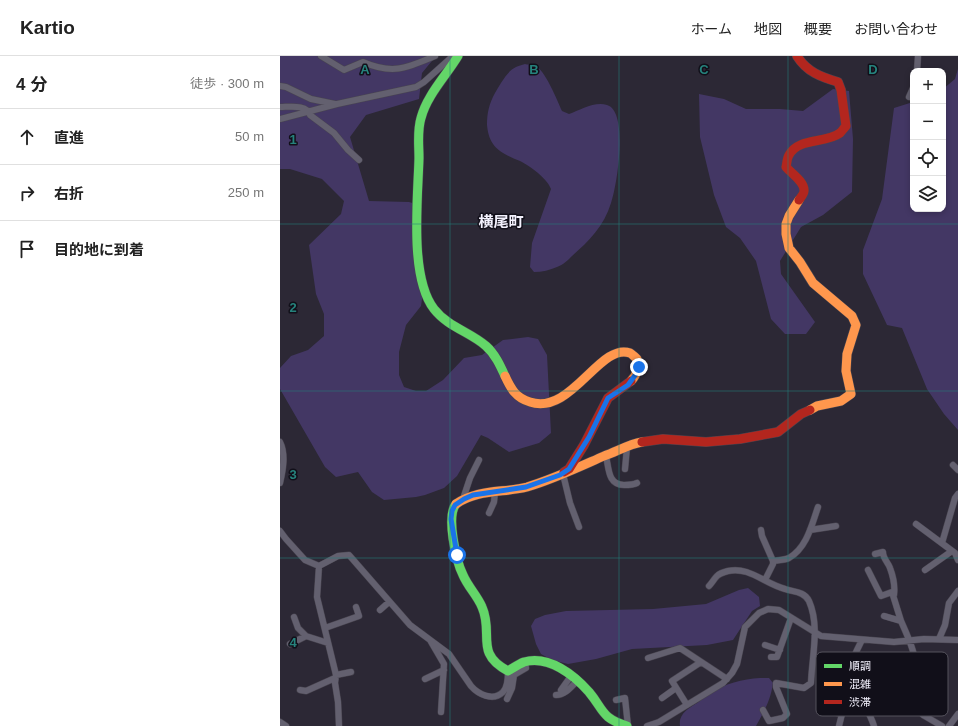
<!DOCTYPE html>
<html lang="ja">
<meta charset="utf-8">
<style>
body{margin:0;font-family:Helvetica,"Noto Sans JP",sans-serif;background:#f6f6f6;color:#222}
.controls{position:absolute;right:12px;top:12px;display:grid;overflow:hidden;border-radius:8px;box-shadow:0 2px 6px #0003}
.controls button{width:36px;height:36px;display:grid;place-items:center;padding:0;border:0;border-bottom:1px solid #e0e0e0;background:#fff;color:#222;font:20px sans-serif}
.stop{position:absolute;width:12px;height:12px;margin:-9px;border:3px solid #1a73e8;border-radius:50%;background:#fff}
.stop.end{background:#1a73e8;border-color:#fff;box-shadow:0 1px 4px #0008}
.list{margin:0;padding:0;list-style:none}
h2{display:flex;justify-content:space-between;align-items:center;height:52px;margin:0;padding:0 16px;font-size:17px}
h2 small{font-size:13px;font-weight:400;color:#767676}
.list li{display:grid;grid-template-columns:26px 1fr auto;gap:12px;align-items:center;box-sizing:border-box;height:56px;padding:0 16px;border-top:1px solid #e0e0e0}
.list b{display:block;font-size:15px;white-space:nowrap}
.list em{font-size:13px;font-style:normal;color:#767676}
.icon{flex:none;width:22px;height:22px;fill:none;stroke:currentColor;stroke-width:2;stroke-linecap:round;stroke-linejoin:round}
.map{position:relative;flex:none;width:678px;height:670px;overflow:hidden}
header{display:flex;align-items:center;gap:24px;box-sizing:border-box;height:56px;padding:0 20px;background:#fff;border-bottom:1px solid #e0e0e0}
header strong{font-size:19px}
nav{display:flex;gap:22px;margin-inline-start:auto;font-size:14px}
main{display:flex}
aside{flex:1;background:#fff}
.map>svg:first-child{display:block}
.green{fill:#433764}
.lines{fill:none;stroke-linecap:round;stroke-linejoin:round}
.street-casing{stroke:#494550;stroke-width:7}
.fast-casing{stroke:#494550;stroke-width:10}
.slow-casing{stroke:#494550;stroke-width:10}
.jam-casing{stroke:#494550;stroke-width:10}
.street{stroke:#63606f;stroke-width:6}
.fast{stroke:#63d668;stroke-width:9}
.slow{stroke:#ff974d;stroke-width:9}
.jam{stroke:#b3261e;stroke-width:9}
.route{stroke:#1a73e8;stroke-width:5}
.grid{fill:none;stroke:#26827c;stroke-width:1;stroke-opacity:0.55}
.labels{text-anchor:middle;stroke-width:3;stroke-linejoin:round;paint-order:stroke}
.quarter-label{font-size:15px;font-weight:bold;fill:#f3f1fd;stroke:#110f19}
.key{fill:#110f19;stroke:#55535d;stroke-width:1}
.key-label{font-size:11px;fill:#f3f1fd}
.grid-label{font-size:13px;text-anchor:middle;font-weight:bold;fill:#26827c;stroke:#110f19;stroke-width:3;stroke-linejoin:round;paint-order:stroke}
</style>
<header>
<strong>Kartio</strong>
<nav><a>ホーム</a><a>地図</a><a>概要</a><a>お問い合わせ</a></nav>
</header>
<main>
<aside>
<h2>4 分<small>徒歩 · 300 m</small></h2>
<ul class="list">
<li><svg class="icon" aria-label="ahead" viewBox="0 0 24 24"><path d="M12 20V5M6 11l6-6 6 6"/></svg><div><b>直進</b></div><em>50 m</em></li>
<li><svg class="icon" aria-label="right" viewBox="0 0 24 24"><path d="M7 20v-9h11M14 6l5 5-5 5"/></svg><div><b>右折</b></div><em>250 m</em></li>
<li><svg class="icon" aria-label="arrive" viewBox="0 0 24 24"><path d="M6 21V4h12l-3 4 3 4H6"/></svg><div><b>目的地に到着</b></div></li>
</ul>
</aside>
<div class="map">
<svg width="678" height="670" viewBox="0 0 678 670">
<rect width="100%" height="100%" fill="#2c2835"/>
<path class="green" d="M0,0H156L142,17L139,43L86,59L70,81L89,145L129,146L136,148L143,236L141,250L126,269L119,296V319L124,331L136,335H146L163,324L184,302L202,299L223,284L248,281L258,283L267,299L271,377L259,387L229,396L208,382L201,379L177,420L164,432L145,439L136,441L104,444L92,436L78,416L56,421L45,411L0,333V312L11,300L28,294L44,280V258L36,238L29,189L61,158L64,145L42,123L10,113H0Z
M245,8C247,9 251,8 254,9C265,13 277,44 282,55L289,58C300,54 315,45 327,49C349,55 337,130 331,147C324,170 309,185 292,200C288,204 283,209 277,211C270,214 262,216 254,216L250,211L252,187L271,133C267,122 250,110 240,105C221,97 209,92 207,69C207,57 209,48 215,37C220,29 227,15 236,11C238,10 242,9 245,8Z
M678,13V374L664,358L647,333L622,272L607,269L583,218V194L602,143L614,52L633,46V153H663V33L675,23Z
M553,33L569,35L573,83L572,136L543,159L521,171L500,205L501,218L535,266L526,278H505L491,263L476,205L460,182L446,171L434,139L420,81L419,38L444,43L466,53H500L523,55Z
M468,532L479,541L480,550L472,555L453,584L427,589L352,593L316,603L288,608L272,604L261,598L256,588L251,570L255,563L265,559L286,555L373,553L426,548L459,534Z
M480,622H489L493,627C491,643 484,656 476,670H400C398,658 409,652 417,647C422,644 425,640 430,637C444,628 463,623 480,622Z"/>
<g class="lines">
<g class="street-casing">
<path id="street" d="M41,0L64,14L83,6C113,19 127,12 155,0
M637,15L638,0
M0,30L6,31L31,43L55,48
M629,41L633,32
M0,51C10,51 27,48 30,59L54,77L68,94L79,104
M0,63L57,48L136,31L144,26L173,0
M0,386C6,398 3,414 0,427
M326,400C329,413 328,429 344,429C349,429 353,429 357,427
M673,409L678,414
M345,413L347,391
M283,418L290,447L299,471
M183,443L190,422L199,404
M209,457L214,446L215,436
M636,468L675,497L678,504
M481,474L482,480L493,505
M530,474L556,470
M0,475L6,483L25,504L39,510
M662,487L675,442L678,438
M595,498L603,496C603,503 608,506 610,512C613,520 615,531 614,539
M39,510L58,500L69,499L130,569L169,598L191,630C198,638 213,646 223,636C228,631 228,622 228,615
M39,510L37,541L56,619L55,627L58,646L59,670
M588,514L601,540L612,536L621,565
M645,514L672,495
M485,524L493,508V505C498,504 505,504 509,502C527,492 532,468 538,451
M429,530C432,527 434,523 437,520C440,517 444,516 448,515C469,510 485,528 505,533C513,536 524,535 529,545C540,570 532,600 531,627L524,632L496,627V631L507,658L503,662L489,665L483,654
M100,554L109,546
M604,560L621,565C629,583 638,602 636,622
M14,561L18,572L26,580
M45,572L79,560L76,551
M659,583L665,569L669,547L678,535
M150,584L164,608L161,656
M582,584C578,592 573,601 571,610C569,626 589,653 594,670
M10,588L26,580L48,587
M485,589L500,594
M491,601H497L511,562
M368,602L400,592L447,623
M56,619L71,616
M145,623L164,614
M556,633L572,622
M20,634L26,635L55,622
M281,634L291,620
M276,639C285,639 291,631 297,625
M382,642L396,632
M227,643L232,632L234,619L246,612L245,606
M336,644L345,642L348,670
M407,649L392,625L421,606
M546,654L562,658L559,670
M643,659L662,670
M0,666L6,670
M367,670L379,666L443,627L452,617L457,608L465,571L479,557L488,553L499,554L541,580L614,586L644,583L678,584
M669,670L678,658"/>
</g>
<g class="fast-casing">
<path id="fast" d="M178,0C166,20 147,39 141,62C137,75 139,89 139,102C138,141 129,221 154,253C168,271 190,276 206,290C215,298 220,309 225,320
M176,448C166,460 176,505 183,519C188,531 197,539 202,551C214,578 194,597 228,615C233,612 239,608 244,606C269,599 294,619 309,636C324,654 321,662 347,670"/>
</g>
<g class="slow-casing">
<path id="slow" d="M519,144L509,160L506,168V178L509,192L520,206L533,227L572,260L576,269L567,298L566,315L571,338L561,345L537,350L530,354
M225,320C231,333 236,342 250,346C291,360 320,286 350,297C352,298 355,301 357,303C358,311 358,318 351,325
M176,448C197,433 224,437 247,431C274,423 299,411 324,400C336,396 349,388 362,386"/>
</g>
<g class="jam-casing">
<path id="jam" d="M517,0C527,16 541,21 558,26L561,34L566,70C564,72 562,75 560,77C545,88 519,81 509,99C507,102 507,107 506,111C511,117 525,126 524,135C524,138 521,141 519,144
M362,386L383,383L426,386L460,383L498,376L521,358L530,354
M284,416L289,413L304,389L328,342L351,325"/>
</g>
<use href="#street" class="street"/>
<use href="#fast" class="fast"/>
<use href="#slow" class="slow"/>
<use href="#jam" class="jam"/>
</g>
<g class="lines">
<path class="route" d="M177,499L171,463L172,455L175,449L184,443L193,439L246,431L280,419L289,413L309,381L328,342L348,329L356,318L359,311"/>
</g>
<path class="grid" d="M170,0V670M339,0V670M508,0V670M0,168H678M0,335H678M0,502H678"/>
<g class="labels">
<g class="quarter-label">
<text x="221" y="171">横尾町</text>
</g>
</g>
<rect x="536" y="596" width="132" height="64" rx="6" class="key"/>
<rect x="544" y="608" width="18" height="4" fill="#63d668"/>
<rect x="544" y="626" width="18" height="4" fill="#ff974d"/>
<rect x="544" y="644" width="18" height="4" fill="#b3261e"/>
<g class="key-label">
<text x="569" y="614">順調</text>
<text x="569" y="632">混雑</text>
<text x="569" y="650">渋滞</text>
</g>
<g class="grid-label">
<text x="85" y="18">A</text>
<text x="254" y="18">B</text>
<text x="424" y="18">C</text>
<text x="593" y="18">D</text>
<text x="13" y="88">1</text>
<text x="13" y="256">2</text>
<text x="13" y="423">3</text>
<text x="13" y="591">4</text>
</g>
</svg>
<div class="controls">
<button>+</button>
<button>−</button>
<button><svg class="icon" aria-label="locate" viewBox="0 0 24 24"><circle cx="12" cy="12" r="6"/><path d="M12 2v4M12 18v4M2 12h4M18 12h4"/></svg></button>
<button><svg class="icon" aria-label="layers" viewBox="0 0 24 24"><path d="M12 4l9 5-9 5-9-5zM3 14l9 5 9-5"/></svg></button>
</div>
<div class="stop" style="left:177px;top:499px"></div>
<div class="stop end" style="left:359px;top:311px"></div>
</div>
</main>
